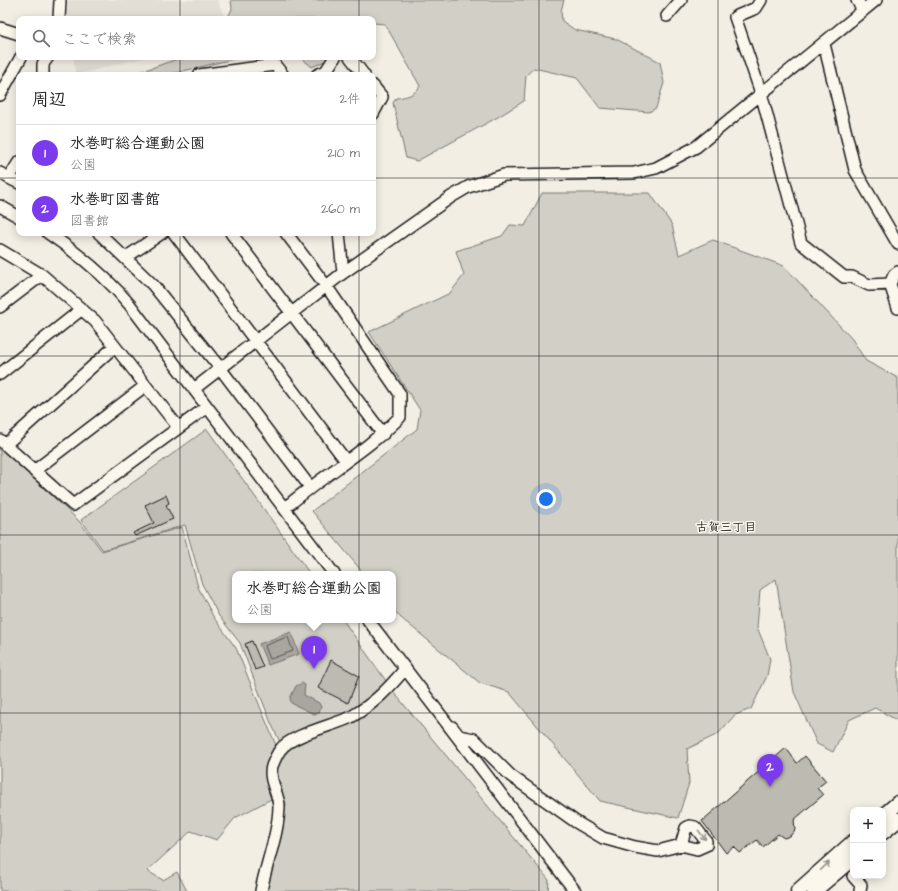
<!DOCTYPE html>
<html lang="ja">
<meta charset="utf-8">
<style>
body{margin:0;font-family:"Architects Daughter","Klee One",sans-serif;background:#f6f6f6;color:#202124}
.controls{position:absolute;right:12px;bottom:12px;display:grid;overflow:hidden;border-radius:8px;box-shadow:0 2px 10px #0003}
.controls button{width:36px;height:36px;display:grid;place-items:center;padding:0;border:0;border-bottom:1px solid #e0e0e0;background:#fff;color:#202124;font:20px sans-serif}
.you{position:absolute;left:546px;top:499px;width:14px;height:14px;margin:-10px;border:3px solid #fff;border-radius:50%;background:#1a73e8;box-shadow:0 0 0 6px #1a73e833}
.badge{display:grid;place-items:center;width:26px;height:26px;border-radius:50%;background:#7c3aed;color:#fff;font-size:13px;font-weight:700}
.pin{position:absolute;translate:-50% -33px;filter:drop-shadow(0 1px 2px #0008)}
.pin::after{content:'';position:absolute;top:21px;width:14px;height:12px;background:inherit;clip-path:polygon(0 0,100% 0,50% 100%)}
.popup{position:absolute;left:232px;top:571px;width:164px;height:52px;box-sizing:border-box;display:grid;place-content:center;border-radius:8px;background:#fff;filter:drop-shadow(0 1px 3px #0005);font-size:13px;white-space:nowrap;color:#757577}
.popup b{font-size:15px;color:#202124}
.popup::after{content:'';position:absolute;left:50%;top:100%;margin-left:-8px;border:8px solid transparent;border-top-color:#fff}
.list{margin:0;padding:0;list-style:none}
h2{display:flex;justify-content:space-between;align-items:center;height:52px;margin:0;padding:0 16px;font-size:17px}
h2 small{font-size:13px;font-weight:400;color:#757577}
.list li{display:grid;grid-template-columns:26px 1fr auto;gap:12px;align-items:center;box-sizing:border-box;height:56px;padding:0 16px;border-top:1px solid #e0e0e0}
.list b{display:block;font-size:15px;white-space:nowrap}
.list p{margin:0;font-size:13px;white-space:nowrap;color:#757577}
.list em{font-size:13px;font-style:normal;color:#757577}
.icon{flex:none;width:22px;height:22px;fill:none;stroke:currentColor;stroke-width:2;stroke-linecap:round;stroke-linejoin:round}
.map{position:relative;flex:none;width:898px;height:891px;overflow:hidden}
.search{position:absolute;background:#fff;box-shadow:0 2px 10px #0003;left:16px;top:16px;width:360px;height:44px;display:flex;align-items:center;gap:10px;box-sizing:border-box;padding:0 14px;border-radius:8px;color:#757577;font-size:15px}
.panel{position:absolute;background:#fff;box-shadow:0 2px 10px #0003;left:16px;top:72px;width:360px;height:164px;border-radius:8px}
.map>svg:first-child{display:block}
.built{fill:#e2ded5}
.green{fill:#d2cfc6;stroke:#777671}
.water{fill:#a9a6a0;stroke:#716f6b}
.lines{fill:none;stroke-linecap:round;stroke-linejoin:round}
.shore{stroke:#545351;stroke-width:1}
.building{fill:#bdbab1;stroke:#1c1c1c}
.minor-casing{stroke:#1c1c1c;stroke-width:14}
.major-casing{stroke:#1c1c1c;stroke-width:17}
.minor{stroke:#fbf7ec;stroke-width:11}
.major{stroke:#fbf7ec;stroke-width:14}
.oneway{stroke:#97948e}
.grid{fill:none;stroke:#1c1c1c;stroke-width:1;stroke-opacity:0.55}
.labels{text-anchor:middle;stroke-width:3;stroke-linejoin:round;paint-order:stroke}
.neighbourhood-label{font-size:12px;font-weight:bold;fill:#1c1c1c;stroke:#fbf7ec}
</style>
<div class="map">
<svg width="898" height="891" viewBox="0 0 898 891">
<rect width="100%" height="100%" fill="#f2eee4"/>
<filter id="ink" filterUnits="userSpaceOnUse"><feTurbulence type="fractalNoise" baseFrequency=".025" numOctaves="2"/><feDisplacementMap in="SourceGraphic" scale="8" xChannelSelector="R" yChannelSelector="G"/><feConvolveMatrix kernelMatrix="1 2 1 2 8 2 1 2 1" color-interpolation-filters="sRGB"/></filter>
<g filter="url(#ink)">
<path class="built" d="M68,0H217L226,19H67Z
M73,57H145L76,75Z"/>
<path class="green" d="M231,0H564L561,11L562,21L575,30L616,39L660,62L664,83L656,108L649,112L600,108L577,78L534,68L526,75L524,101L498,117L417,161L406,158L393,103L396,98C406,97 415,95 420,86L385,24L373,23V19H227L232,9Z
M183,57H242L166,75H131Z
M300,57H333L312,67Z
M542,193H650L672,225L679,255L713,240L784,266L852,339L866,361L898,378V721L875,708L849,720L833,752L817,744L794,692L776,579L760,590L757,627L770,659L767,676L751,709L735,715L718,734L687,749L689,783L678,818L600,801L509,692L480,683L401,618L393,609V574H364L312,511L417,429L420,410L369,332L450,293L464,275L456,251L502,236L510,225L525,226Z
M207,429L310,574H235V620H343L396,695L549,880L548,891H267L286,804L279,786L277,767L285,753L271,723L240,643L219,616L202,584L185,525L103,550L81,520Z
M0,447L79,521L102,551L182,527L198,587L214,618L236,648L277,748L273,798L235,818L217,840L191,831L147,871L163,880L177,872L187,891H0Z"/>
<path class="water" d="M291,632L299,654L268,665L259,644Z
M302,683L305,685L304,695L319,703L321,707L319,713L314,714L291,703L290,698L296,686Z"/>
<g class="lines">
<path class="shore" d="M288,637L293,651L270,659L265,646Z"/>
</g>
<path class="building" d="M166,495L169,503L166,505L173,519L135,536L133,533L154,523L145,505Z
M252,641L263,667L255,670L245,644Z
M331,660L359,676L348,703L318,688Z
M786,748L797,763L805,756L826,781L817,788L823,795L794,820L795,830L790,836L784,838L778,834L763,847L757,840L740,853L734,847L726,853L702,821Z"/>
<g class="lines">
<g class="minor-casing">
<path id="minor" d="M761,0L756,8L735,17L761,93L801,243L844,277H852L869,285L890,284
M857,0L863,11
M667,16L681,0
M59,19L60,1
M0,28L19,34
M824,44L855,170L898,244
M350,57L364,75
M43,75V64L48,57
M199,75L275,65L283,75
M317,75L326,71L335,57
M373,86L382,97L373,114
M0,95L21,57
M19,162L9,178L19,183
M0,173L9,178
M0,206L19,217
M48,233C79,254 106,276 130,305L334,574
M99,233L153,285L220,368L310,487
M174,233L346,461
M231,233L383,434
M339,233L343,273
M0,250L42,275L95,321L178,427
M125,258L162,233
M898,272L894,275L890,284L898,308
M0,307L42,275
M0,374L82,309
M194,389L343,273L451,197L468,187L504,175L634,173L656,168L696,147L876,0
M0,440L73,505L207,407
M5,445L114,347
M34,471L145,386
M285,508C322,476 365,452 400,417V394L327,287L286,233
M368,620L575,891
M452,727L459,736L474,739L511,776L576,822L603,838L635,847L658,851L681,845L697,849L706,845V841L695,827L690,826L686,828L681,845
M853,876L861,885L860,891
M261,891C266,863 279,833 279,805C278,793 268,779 272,766C274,761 277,754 280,750C290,735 335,725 351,717C375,703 388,689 405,669"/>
</g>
<g class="major-casing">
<path id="major" d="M883,816L898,803
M883,832L898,820
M798,891L853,842
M814,891L853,858"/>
</g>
<use href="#minor" class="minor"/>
<use href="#major" class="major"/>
</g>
<defs><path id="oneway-shaft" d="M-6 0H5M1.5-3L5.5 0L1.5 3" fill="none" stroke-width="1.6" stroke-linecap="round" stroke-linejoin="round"/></defs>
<g class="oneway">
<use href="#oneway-shaft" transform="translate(702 835) rotate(52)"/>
<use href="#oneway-shaft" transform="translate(825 866) rotate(-43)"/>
</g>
</g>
<path class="grid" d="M180,0V19M359,0V19M539,0V891M718,0V891M180,57V75M359,57V75M0,178H19M373,178H898M180,233V891M359,233V891M0,356H898M0,535H898M0,713H898"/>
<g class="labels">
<g class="neighbourhood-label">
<text x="726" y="531">古賀三丁目</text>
</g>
</g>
</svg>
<div class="controls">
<button>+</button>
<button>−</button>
</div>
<div class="you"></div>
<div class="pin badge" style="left:314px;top:669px">1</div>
<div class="popup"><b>水巻町総合運動公園</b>公園</div>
<div class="pin badge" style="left:770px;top:787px">2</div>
<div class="search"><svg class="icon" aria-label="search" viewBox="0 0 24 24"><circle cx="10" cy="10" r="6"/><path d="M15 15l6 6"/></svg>ここで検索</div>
<section class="panel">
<h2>周辺<small>2件</small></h2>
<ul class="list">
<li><span class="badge">1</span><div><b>水巻町総合運動公園</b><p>公園</p></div><em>210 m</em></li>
<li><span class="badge">2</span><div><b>水巻町図書館</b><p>図書館</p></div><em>260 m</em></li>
</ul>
</section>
</div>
